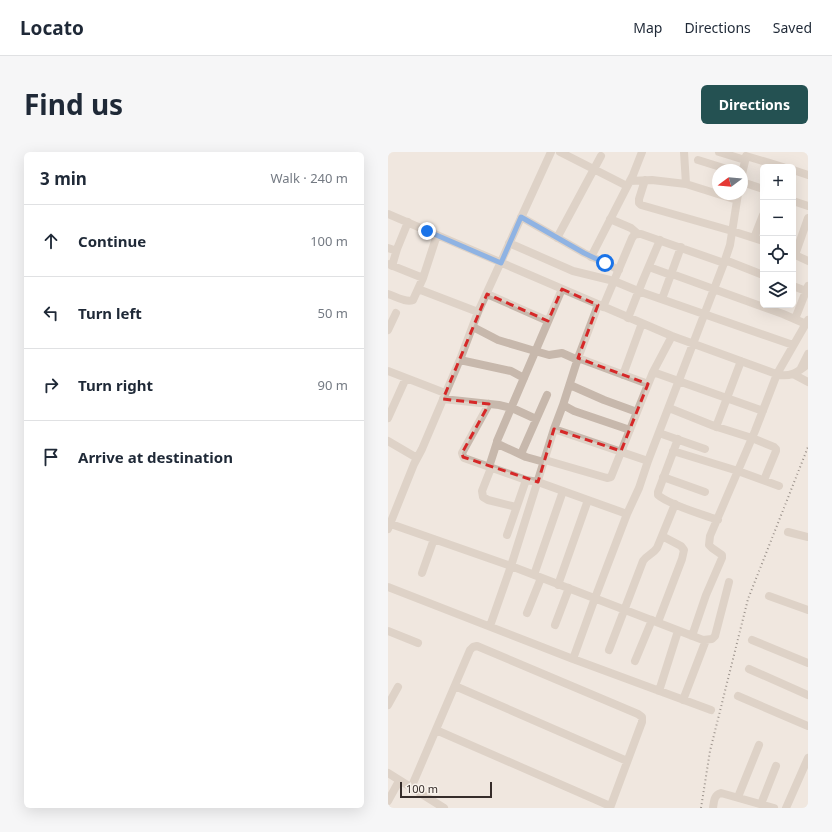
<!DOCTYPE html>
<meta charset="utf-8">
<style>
body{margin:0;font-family:"Noto Sans",sans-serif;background:#f6f6f7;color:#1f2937}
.controls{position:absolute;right:12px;top:12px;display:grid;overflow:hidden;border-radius:6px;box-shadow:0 4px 16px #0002}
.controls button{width:36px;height:36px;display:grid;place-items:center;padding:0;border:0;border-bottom:1px solid #e0e1e3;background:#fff;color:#1f2937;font:20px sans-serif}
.compass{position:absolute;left:324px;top:12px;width:36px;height:36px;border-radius:50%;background:#fff;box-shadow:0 4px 16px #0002;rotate:254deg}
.scale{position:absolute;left:12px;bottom:10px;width:92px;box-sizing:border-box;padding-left:4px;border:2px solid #362d2a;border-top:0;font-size:11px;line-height:14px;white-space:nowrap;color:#362d2a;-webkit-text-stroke:3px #f8f2eb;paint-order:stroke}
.stop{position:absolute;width:12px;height:12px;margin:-9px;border:3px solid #1a73e8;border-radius:50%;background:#fff}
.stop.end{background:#1a73e8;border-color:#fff;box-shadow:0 1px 4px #0008}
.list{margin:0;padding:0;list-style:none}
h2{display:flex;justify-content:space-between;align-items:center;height:52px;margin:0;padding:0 16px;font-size:17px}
h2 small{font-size:13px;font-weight:400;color:#747a83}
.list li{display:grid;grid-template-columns:26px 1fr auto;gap:12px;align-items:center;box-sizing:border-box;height:72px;padding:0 16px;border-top:1px solid #e0e1e3}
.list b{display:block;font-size:15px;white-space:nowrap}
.list em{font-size:13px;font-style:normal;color:#747a83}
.icon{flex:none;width:22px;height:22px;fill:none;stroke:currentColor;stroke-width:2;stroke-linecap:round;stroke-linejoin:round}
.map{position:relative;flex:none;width:420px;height:656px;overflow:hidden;border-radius:6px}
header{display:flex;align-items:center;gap:24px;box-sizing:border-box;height:56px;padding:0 20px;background:#fff;border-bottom:1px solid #e0e1e3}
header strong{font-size:19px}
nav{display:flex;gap:22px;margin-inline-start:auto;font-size:14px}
.intro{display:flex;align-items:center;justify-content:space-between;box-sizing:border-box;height:96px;padding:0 24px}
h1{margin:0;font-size:28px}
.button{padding:10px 18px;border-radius:6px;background:#245152;color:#fff;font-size:14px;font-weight:700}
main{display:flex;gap:24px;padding:0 24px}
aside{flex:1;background:#fff;border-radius:6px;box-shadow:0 4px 16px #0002}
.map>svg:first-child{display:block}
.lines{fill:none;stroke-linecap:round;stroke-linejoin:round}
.minor{stroke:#c7b8ac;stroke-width:8}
.rail{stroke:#362d2a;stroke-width:2;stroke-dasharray:1 3;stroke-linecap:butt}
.route{stroke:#1a73e8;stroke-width:5}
.marked{fill:none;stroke:#d62828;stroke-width:3;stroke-dasharray:8 5;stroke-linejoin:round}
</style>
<header>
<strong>Locato</strong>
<nav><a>Map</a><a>Directions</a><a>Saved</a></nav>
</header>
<div class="intro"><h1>Find us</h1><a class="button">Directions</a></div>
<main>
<aside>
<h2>3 min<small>Walk · 240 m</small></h2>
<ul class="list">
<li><svg class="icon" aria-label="ahead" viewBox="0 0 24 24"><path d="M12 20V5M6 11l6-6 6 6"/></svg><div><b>Continue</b></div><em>100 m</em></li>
<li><svg class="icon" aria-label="left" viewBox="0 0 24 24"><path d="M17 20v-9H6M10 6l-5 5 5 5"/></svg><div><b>Turn left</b></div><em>50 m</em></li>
<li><svg class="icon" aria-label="right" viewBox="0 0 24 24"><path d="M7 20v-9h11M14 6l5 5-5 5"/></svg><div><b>Turn right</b></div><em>90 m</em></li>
<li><svg class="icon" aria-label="arrive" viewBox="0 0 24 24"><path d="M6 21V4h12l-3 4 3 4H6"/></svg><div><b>Arrive at destination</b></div></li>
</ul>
</aside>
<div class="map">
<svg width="420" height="656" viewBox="0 0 420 656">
<rect width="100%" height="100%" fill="#f0e7df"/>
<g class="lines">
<path class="minor" d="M172,0L239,34
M296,0L298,32
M331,0L357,8
M358,4L395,15
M310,8L342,18
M405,18L420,23
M354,22L358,5
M257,28L251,47V51L253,53L344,79L375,89
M242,29L264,28L298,32L349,48
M354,30L375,37
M405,49L420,54
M0,62L284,184L391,223C405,225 410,219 420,212
M133,65L196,101L231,118
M222,67L243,76L250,82
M169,86L213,4
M366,86L375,63
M121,91L185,119L226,129L250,139L405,193
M0,96L6,98L9,97L20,70
M405,102L420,109
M407,103L420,66
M203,105L245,23L254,0
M337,108L375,123
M0,112L35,126
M4,114L9,97
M261,115L283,123
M284,122L395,162L418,172
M405,134L418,139
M30,137L90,160
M0,142C7,144 18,151 25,148L35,126L49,83
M99,142L160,169
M274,147L293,95
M215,155L244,86L247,82H253L336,111
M240,166L255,128L272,88
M407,167L420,134
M85,175L110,188L147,199L161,203L174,201L190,208
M0,178L8,161
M190,206L260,232
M72,208L123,219L136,226
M413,216L420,202
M0,219L57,241
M265,220L284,184
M405,222L420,230
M235,223L254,171
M182,233L216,248L249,260
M55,247L111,253L124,256L148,267
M101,252L74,301L75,304L76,306L138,328L150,330L200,348L239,362
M175,253L190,206L210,153
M281,256L326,274L364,286L386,295L388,297V299L376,328
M0,266L18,226
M328,275L353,209
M166,277L260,309
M271,281L317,297
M290,287L270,340V343C279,352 316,363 330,368
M0,289L29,306
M285,299L350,319L391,334
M133,302L159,243
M157,308L219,326L223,325L265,220L375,259
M156,310L138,305L112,293L109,292V289L174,137
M101,315L109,290
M103,316L94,339L95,345L100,348L128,355
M275,325L317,340
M0,371L123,414L315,488L324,487L327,484L341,430
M0,377L26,312L34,297L73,205L90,160L163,0
M400,380L420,385
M119,383L138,328
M34,421L46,387
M146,423L175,339
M170,433L200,348
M0,435L185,507L207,446L239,362L251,336L260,309L336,111L342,93L350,42
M381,444L420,458
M139,461L153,426
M270,470L294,407L296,398L293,394L274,384
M167,473L181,436
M102,474L123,414L166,277L175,253L186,259L242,278
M0,479L30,491
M304,484L318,443L334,406V403L324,396L321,393L322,384L367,279L389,222L420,168
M364,488L420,511
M221,498L255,409C259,403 265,402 269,396L287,352
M185,507L323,558
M247,509L264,468
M361,517L420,543
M67,534L239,609
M271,539L290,479
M350,544L420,574
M295,548L318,488
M0,553L10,535
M48,578L222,654
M0,621L56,656
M23,636L82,498L85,495L89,494L250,562L254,565V570L222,656
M350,645L371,593
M0,649L11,629
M373,652L388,614
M325,656C326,649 326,643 333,641L386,656
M398,656L420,606"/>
<path class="rail" d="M313,656L322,599L360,447L420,295"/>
</g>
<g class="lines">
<path class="route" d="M39,79L113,111L133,65L196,101L217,111"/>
</g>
<path d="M0 0H420V656H0ZM174,137L210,153L190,206L260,232L233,299L166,277L150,330L75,305L74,301L101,252L55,247L99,142L160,169Z" fill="#f0e7df" fill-opacity=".55" fill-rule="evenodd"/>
<path class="marked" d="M174,137L210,153L190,206L260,232L233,299L166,277L150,330L75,305L74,301L101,252L55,247L99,142L160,169Z"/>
</svg>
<div class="controls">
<button>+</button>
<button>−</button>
<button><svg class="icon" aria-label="locate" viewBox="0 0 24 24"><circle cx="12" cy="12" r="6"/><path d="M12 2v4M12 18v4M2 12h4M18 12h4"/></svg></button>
<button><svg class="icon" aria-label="layers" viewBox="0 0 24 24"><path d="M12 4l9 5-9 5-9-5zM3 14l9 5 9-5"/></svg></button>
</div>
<svg class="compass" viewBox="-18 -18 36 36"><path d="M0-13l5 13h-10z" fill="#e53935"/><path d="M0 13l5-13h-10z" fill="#747a83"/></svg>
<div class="scale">100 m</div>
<div class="stop" style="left:217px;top:111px"></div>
<div class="stop end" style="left:39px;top:79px"></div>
</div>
</main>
